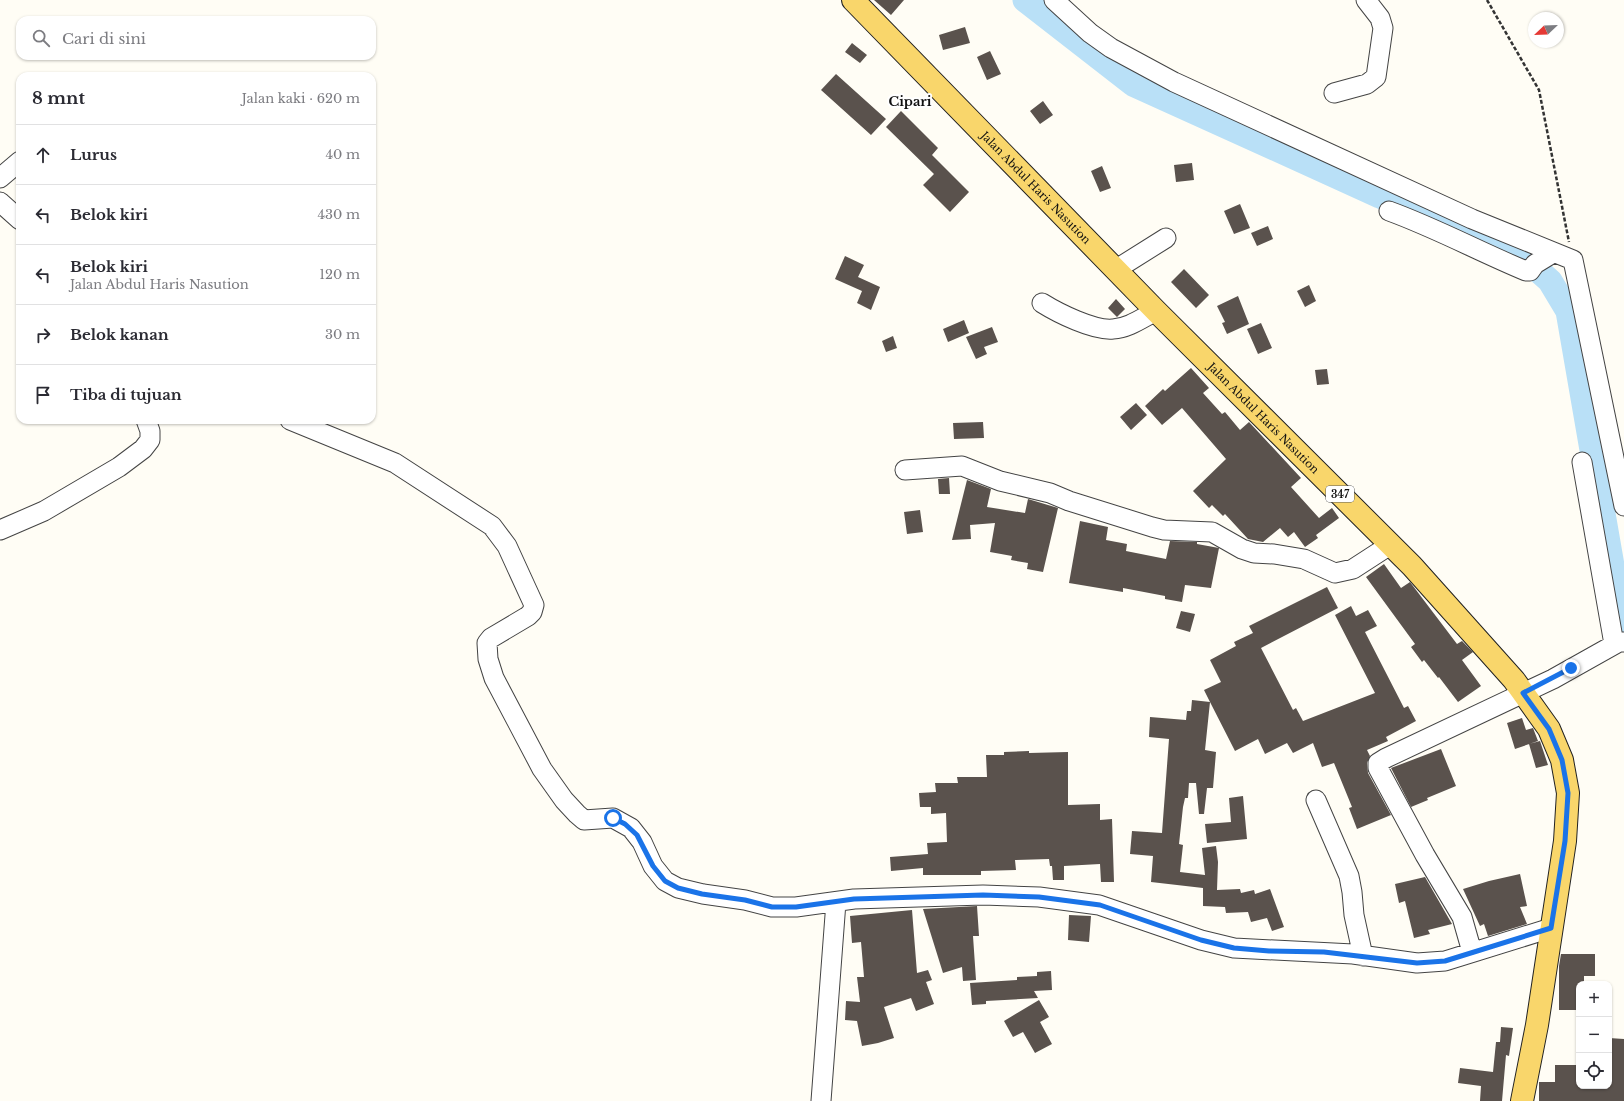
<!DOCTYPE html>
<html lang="id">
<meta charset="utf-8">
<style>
body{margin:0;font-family:"Libre Baskerville",serif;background:#f2f2f3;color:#2b2b33}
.controls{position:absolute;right:12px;bottom:12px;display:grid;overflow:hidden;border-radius:8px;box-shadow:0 1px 3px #0004}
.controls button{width:36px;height:36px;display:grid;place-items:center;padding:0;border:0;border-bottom:1px solid #e1e1e2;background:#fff;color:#2b2b33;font:20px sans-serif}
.compass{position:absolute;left:1528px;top:12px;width:36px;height:36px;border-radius:50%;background:#fff;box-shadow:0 1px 3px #0004;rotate:247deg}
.stop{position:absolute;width:12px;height:12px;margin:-9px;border:3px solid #1a73e8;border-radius:50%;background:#fff}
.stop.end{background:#1a73e8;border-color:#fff;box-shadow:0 1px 4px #0008}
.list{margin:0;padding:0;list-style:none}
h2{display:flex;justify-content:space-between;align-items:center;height:52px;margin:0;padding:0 16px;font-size:17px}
h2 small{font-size:13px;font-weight:400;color:#7c7c81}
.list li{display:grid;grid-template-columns:26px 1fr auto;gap:12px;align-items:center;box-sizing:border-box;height:60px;padding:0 16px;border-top:1px solid #e1e1e2}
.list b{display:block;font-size:15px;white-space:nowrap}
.list p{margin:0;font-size:13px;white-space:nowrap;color:#7c7c81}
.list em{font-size:13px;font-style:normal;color:#7c7c81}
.icon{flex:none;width:22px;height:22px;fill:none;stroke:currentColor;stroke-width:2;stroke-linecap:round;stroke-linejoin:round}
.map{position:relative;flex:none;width:1624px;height:1101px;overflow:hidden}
.search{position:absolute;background:#fff;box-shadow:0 1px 3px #0004;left:16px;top:16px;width:360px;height:44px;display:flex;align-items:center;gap:10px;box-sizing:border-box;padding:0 14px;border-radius:12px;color:#7c7c81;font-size:15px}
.panel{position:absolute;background:#fff;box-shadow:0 1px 3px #0004;left:16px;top:72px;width:360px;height:352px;border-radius:12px}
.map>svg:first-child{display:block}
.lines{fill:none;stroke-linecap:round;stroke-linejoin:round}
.river{stroke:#b9e0f7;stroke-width:25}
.building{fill:#5a524d}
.minor-casing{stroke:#444;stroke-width:21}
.major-casing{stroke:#222;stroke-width:24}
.path{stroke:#333;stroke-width:2.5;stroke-dasharray:4 2;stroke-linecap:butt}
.minor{stroke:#fff;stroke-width:19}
.major{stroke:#f9d66b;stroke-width:22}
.route{stroke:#1a73e8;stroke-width:5}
.labels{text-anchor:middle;stroke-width:4;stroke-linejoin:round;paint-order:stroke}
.shield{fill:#fff;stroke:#585858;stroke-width:1}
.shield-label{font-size:10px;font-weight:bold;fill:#111}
.street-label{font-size:11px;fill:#111;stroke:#fff}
.quarter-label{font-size:13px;font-weight:bold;fill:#111;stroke:#fff}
</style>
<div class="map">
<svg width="1624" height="1101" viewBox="0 0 1624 1101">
<rect width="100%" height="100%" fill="#fffdf5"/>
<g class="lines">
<path class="river" d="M1025,0L1133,84L1380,196L1523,257L1550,281L1568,311L1624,635"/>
</g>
<path class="building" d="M874,0H904L891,15Z
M965,27L970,43L943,50L939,35Z
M852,43L867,55L860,63L845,52Z
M990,51L1001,74L987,80L977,57Z
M836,74L886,119L871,135L821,90Z
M1043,101L1053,115L1040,124L1030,111Z
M901,111L938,148L932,155L969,192L950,212L923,185L934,174L886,127Z
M1192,163L1194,180L1176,182L1174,165Z
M1102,166L1111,188L1100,192L1091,171Z
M1240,204L1250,228L1234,234L1224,211Z
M1268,226L1273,239L1257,246L1251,233Z
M845,256L864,265L858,277L880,287L871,310L857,303L862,291L835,279Z
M1184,269L1209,295L1196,308L1171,282Z
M1309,285L1316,301L1305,307L1297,291Z
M1238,296L1249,324L1227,334L1222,323L1225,322L1217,306Z
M1116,299L1125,309L1117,317L1108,308Z
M964,320L969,333L948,342L943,329Z
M1261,323L1272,348L1258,354L1247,329Z
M992,327L998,342L984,347L987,354L976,359L966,337Z
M893,336L897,348L886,352L882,341Z
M1191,368L1209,388L1203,393L1222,414L1225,412L1240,430L1249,422L1301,478L1291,487L1319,518L1332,508L1339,518L1316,535L1318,538L1305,547L1294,532L1288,537L1280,528L1263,542L1248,539L1225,514L1223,516L1212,505L1209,508L1193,491L1226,459L1182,408L1162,425L1145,406L1163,389L1165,391Z
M1327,369L1329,384L1317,385L1315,370Z
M1136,403L1147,415L1131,430L1120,417Z
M983,422L984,438L954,439L953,423Z
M949,478L950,494H939L938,479Z
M967,480L991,489L987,507L1025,513L1028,499L1058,508L1043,572L1027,569L1028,563L1011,560L1012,556L990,552L995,523L970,525L971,539L952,540Z
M920,510L923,532L907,534L904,512Z
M1080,521L1108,527L1106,540L1127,544L1126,551L1166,559L1170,541L1197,542V544L1219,548L1211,588L1185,585L1182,602L1165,599V596L1123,588V592L1069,583Z
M1384,564L1401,588L1410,582L1457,644L1462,641L1473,652L1462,660L1481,686L1458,702L1439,677L1438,678L1424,660L1422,662L1411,647L1415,644L1366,577Z
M1327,587L1338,608L1261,648L1293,710L1296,708L1303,721L1375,693L1335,615L1351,606L1356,616L1368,610L1377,626L1365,632L1404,708L1408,706L1416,721L1386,737L1388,741L1367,750L1370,756L1367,763L1368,773L1391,815L1357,829L1349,808L1352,807L1334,763L1322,767L1313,743L1293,753L1287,743L1265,754L1258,739L1235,751L1210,702L1205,750L1216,752L1213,788H1207L1204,814H1199L1196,783H1189L1188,798H1185L1183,807L1179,844L1183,845L1180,872L1205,875L1202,848L1216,846L1218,862L1217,890L1240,889L1241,893L1254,890L1255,894L1270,889L1284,927L1272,931L1267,918L1251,922L1248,912L1226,913L1225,907L1203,906V888L1151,882L1153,856L1130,854L1132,831L1162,833L1169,739L1149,737L1150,717L1186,720L1187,711H1191L1192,700L1210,702L1204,690L1221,682L1210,660L1236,646L1234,642L1253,633L1249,626Z
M1181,611L1195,614L1190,632L1176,628Z
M1522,718L1526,730L1533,728L1538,741L1515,749L1507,723Z
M1540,741L1548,765L1536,768L1529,744Z
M1441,749L1456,786L1427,798L1428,800L1411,807L1391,768Z
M1029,751V753L1068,752V805L1100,804V820L1112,819L1114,882H1101L1100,864L1064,866V880H1053L1052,866H1050L1049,859L1015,860L1016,870L981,871V875H923V868L891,871L890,857L928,854L927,843L947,842L946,813L931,814V807H920L919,793L936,792L935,783H958L957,777H987L986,755H1004V752Z
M1243,796L1247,839L1207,843L1205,824L1231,822L1229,798Z
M1520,874L1527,906L1520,907L1527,924L1488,936L1484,924L1480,926L1463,889L1489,881Z
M1425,877L1452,924L1428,930L1430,934L1414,938L1405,901L1399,903L1395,884Z
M977,906L979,936H973L976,980L963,981L962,967L943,973L923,909Z
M912,910L917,973L928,970L932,980L926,982L934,1004L916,1011L911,998L884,1007L894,1038L878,1043L862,1046L857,1021L845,1020L846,1001L860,1002L857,977H864L861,942L852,943L850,916Z
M1069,915L1091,916L1089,942L1068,940Z
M1561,954H1595V976H1584V984H1579V1010H1559V966Z
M1051,971L1052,990L1034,991L1038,998L986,1001V1004L972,1005L970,983L1017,980V977L1037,976V972Z
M1039,1000L1049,1017L1040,1022L1052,1044L1035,1053L1023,1032L1013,1037L1004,1021Z
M1501,1027L1513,1028L1509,1056L1506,1055L1502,1101H1480L1481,1086L1458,1083L1460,1068L1493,1072L1496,1042H1500Z
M1609,1038L1624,1039V1101H1539V1082H1555V1065H1579V1086H1609Z"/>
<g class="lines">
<g class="minor-casing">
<path id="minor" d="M1054,0L1090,33L1111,48L1174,82L1472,219L1573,260L1624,506
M1334,93L1367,84L1376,77L1383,28L1380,18L1366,0
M0,178L20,161
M0,202L20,220
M1389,211C1436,228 1480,252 1526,271H1530L1535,264L1553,253
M1115,270L1166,238
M1042,303C1058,313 1094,331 1113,329C1129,328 1142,318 1156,311
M290,420L395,463L492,526L507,546L534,605L532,612L528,616L491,638L487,643L488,659L494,678L542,769L564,800L577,814L584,820L613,818L631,828L642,842L653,866L665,881L678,888L703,894L745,900L772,907H796L854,899L983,895L1039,897L1099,905L1201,940L1234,948L1353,954L1417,963L1445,961L1551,928
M1582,462L1614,644
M905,470L962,466L1000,481L1050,493L1069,501L1152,527L1164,530L1212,532L1242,549L1254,553L1274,554L1304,559L1335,573L1353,569L1390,545
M0,530L44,511L119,467L143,449L150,440V431L146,420
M1316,800L1349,876L1352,892L1354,915L1363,956
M1472,952L1462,917L1425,855L1378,768V763L1386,758L1553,679L1619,642H1624
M821,1101L836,902"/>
</g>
<g class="major-casing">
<g id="major">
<path id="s1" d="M853,0L1156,311L1412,566L1514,680L1549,729L1562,760L1568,793L1565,841L1537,1025L1522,1101"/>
</g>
</g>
<path class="path" d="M1487,0L1539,90L1569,242"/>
<use href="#minor" class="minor"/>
<use href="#major" class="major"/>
</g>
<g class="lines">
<path class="route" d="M613,818L625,824L637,835L653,866L665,881L678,888L702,894L745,900L772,907H796L854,899L983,895L1039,897L1100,905L1201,940L1234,948L1269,951L1324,952L1417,963L1445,961L1551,928L1565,841L1568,793L1562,760L1549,729L1523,693L1571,668"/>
</g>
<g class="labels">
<rect class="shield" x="1326" y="486" width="28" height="16" rx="3"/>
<g class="shield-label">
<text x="1340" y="498">347</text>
</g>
<g class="street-label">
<text dy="4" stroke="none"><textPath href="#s1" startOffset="262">Jalan Abdul Haris Nasution</textPath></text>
<text dy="4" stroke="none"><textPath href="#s1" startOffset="586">Jalan Abdul Haris Nasution</textPath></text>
</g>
<g class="quarter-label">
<text x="910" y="106">Cipari</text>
</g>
</g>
</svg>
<div class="controls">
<button>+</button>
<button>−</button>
<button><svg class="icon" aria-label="locate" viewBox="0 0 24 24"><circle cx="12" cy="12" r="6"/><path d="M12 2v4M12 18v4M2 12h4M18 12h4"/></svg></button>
</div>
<svg class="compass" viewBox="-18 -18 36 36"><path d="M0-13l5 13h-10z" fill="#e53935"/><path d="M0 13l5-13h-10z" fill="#7c7c81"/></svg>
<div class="stop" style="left:613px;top:818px"></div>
<div class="stop end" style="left:1571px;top:668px"></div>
<div class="search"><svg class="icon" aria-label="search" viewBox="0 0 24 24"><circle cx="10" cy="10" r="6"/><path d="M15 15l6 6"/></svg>Cari di sini</div>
<section class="panel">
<h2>8 mnt<small>Jalan kaki · 620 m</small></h2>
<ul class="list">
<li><svg class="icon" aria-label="ahead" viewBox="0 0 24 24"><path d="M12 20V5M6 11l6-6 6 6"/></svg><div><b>Lurus</b></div><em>40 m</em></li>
<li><svg class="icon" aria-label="left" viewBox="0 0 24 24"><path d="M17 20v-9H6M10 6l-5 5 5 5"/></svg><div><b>Belok kiri</b></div><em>430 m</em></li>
<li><svg class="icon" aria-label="left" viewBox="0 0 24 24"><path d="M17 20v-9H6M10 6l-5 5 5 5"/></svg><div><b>Belok kiri</b><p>Jalan Abdul Haris Nasution</p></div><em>120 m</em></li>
<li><svg class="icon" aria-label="right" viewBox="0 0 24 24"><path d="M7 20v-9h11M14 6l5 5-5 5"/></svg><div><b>Belok kanan</b></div><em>30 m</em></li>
<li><svg class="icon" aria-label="arrive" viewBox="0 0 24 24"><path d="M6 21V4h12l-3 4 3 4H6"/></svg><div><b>Tiba di tujuan</b></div></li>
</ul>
</section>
</div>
